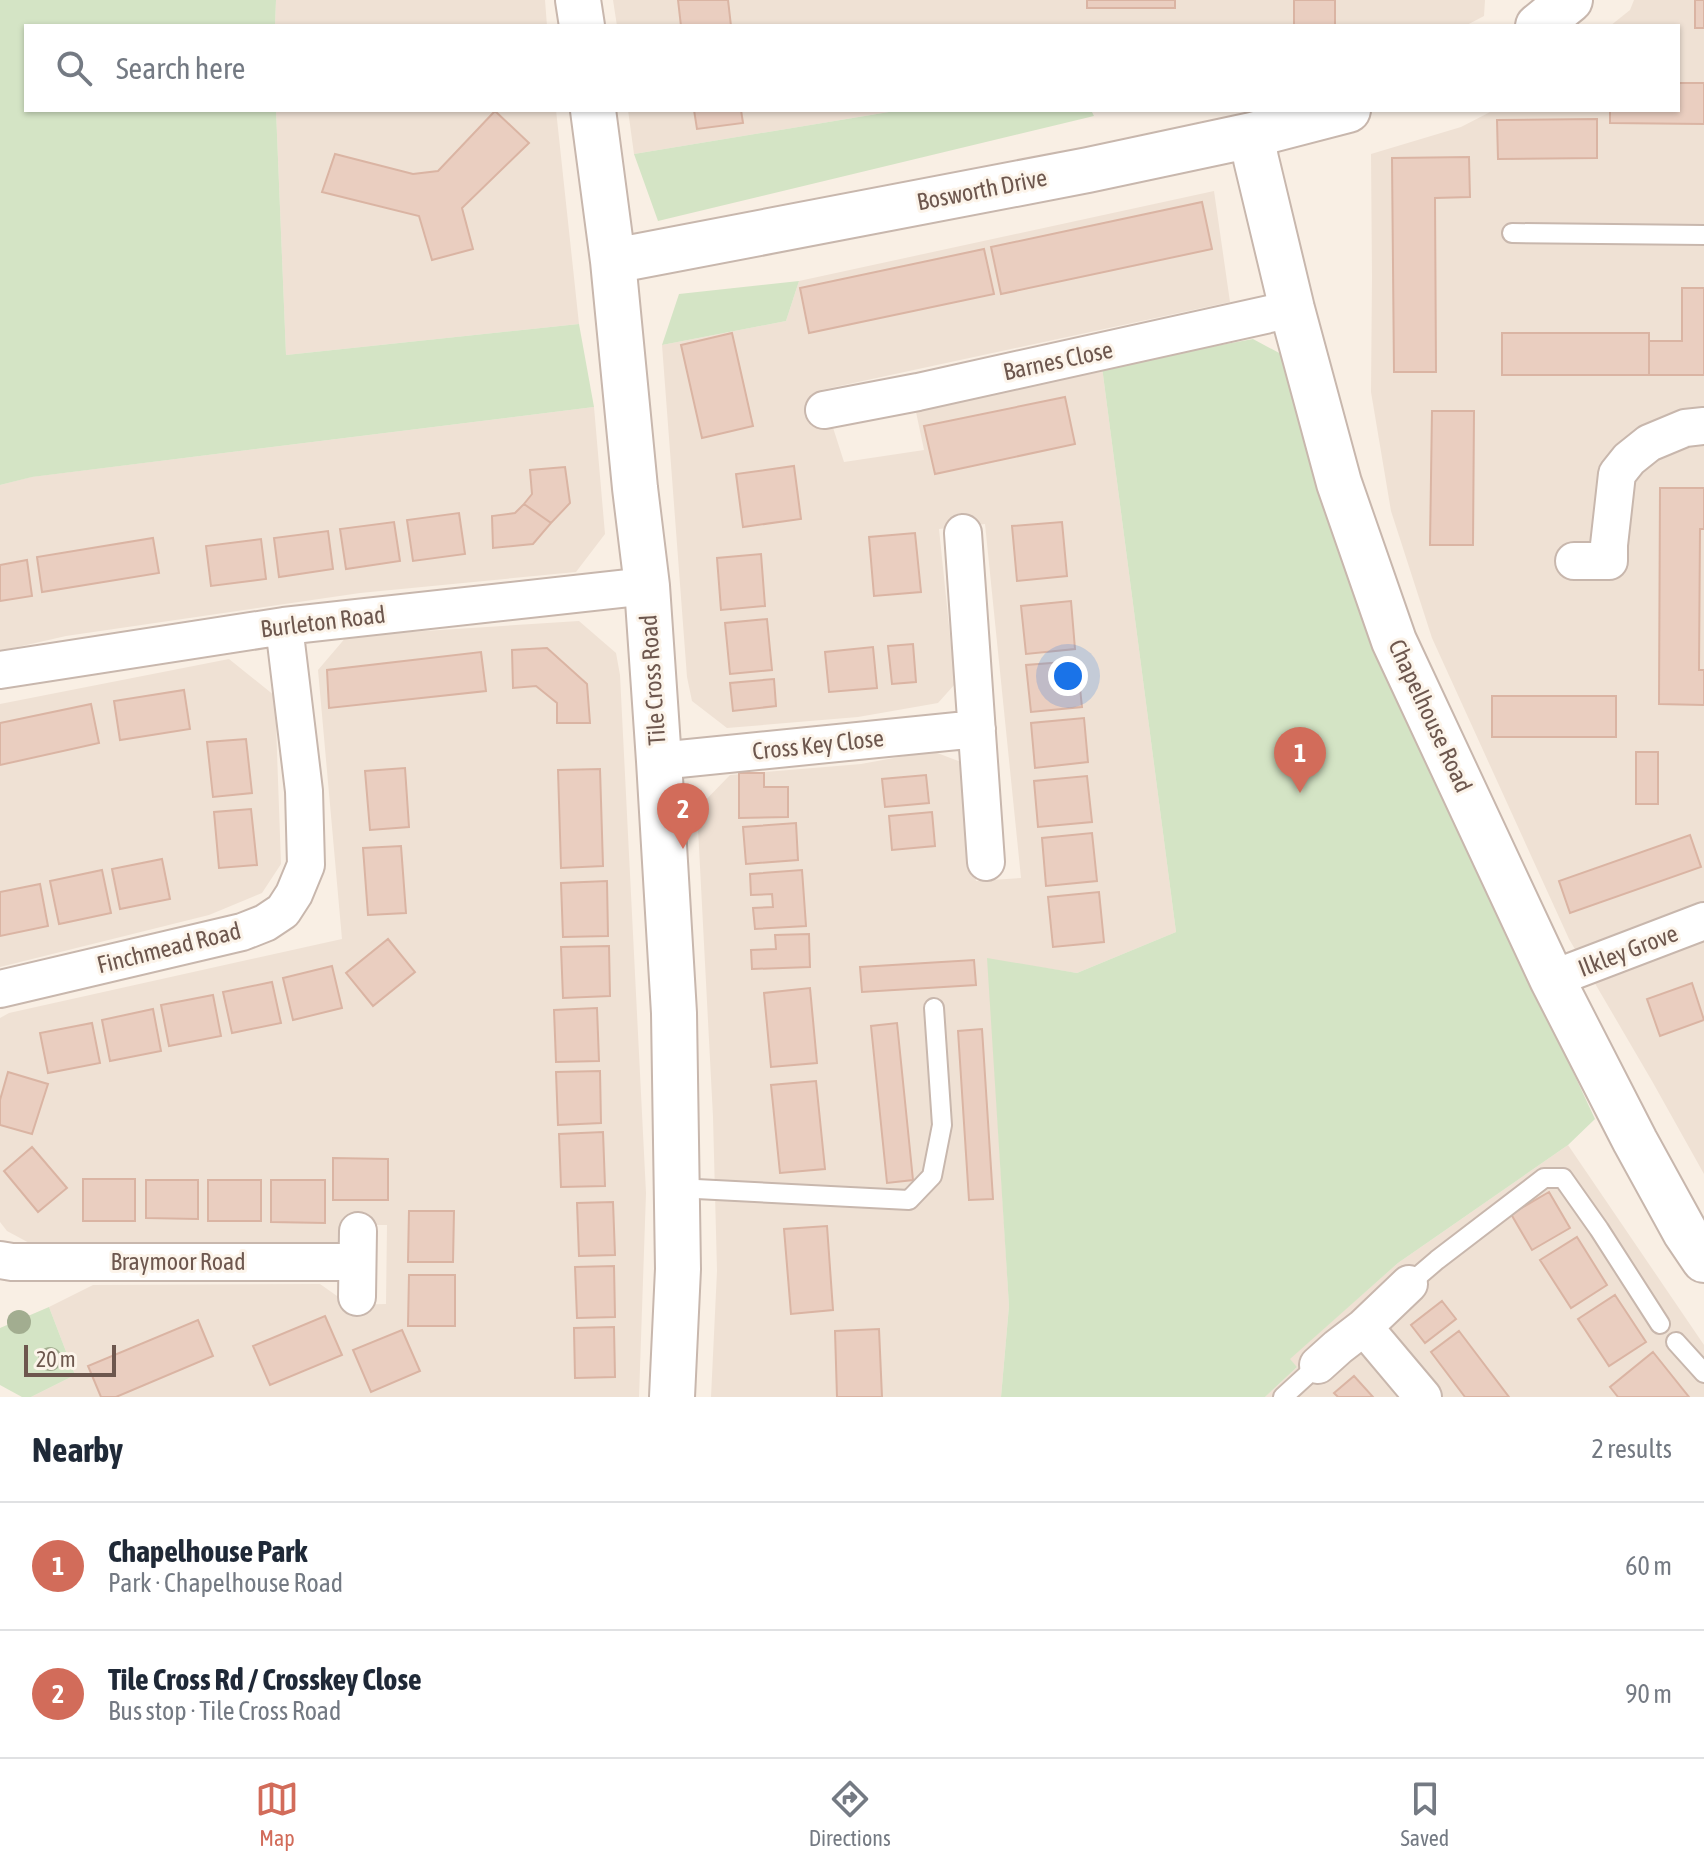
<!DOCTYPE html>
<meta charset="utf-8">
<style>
body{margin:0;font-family:"Asap Condensed",sans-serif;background:#f6f6f7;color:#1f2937}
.scale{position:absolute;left:24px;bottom:20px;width:92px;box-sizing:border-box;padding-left:8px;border:4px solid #6d574e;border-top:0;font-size:22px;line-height:28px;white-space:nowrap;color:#6d574e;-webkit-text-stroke:6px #fcf4ea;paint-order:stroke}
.you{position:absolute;left:1068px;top:676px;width:28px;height:28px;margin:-20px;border:6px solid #fff;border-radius:50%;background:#1a73e8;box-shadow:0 0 0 12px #1a73e833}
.badge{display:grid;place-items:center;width:52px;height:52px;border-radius:50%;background:#d26c5a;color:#fff;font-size:26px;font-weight:700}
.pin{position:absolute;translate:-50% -66px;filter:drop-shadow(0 2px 4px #0008)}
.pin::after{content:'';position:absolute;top:42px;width:28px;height:24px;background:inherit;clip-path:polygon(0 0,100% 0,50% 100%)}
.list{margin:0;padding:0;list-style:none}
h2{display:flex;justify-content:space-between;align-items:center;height:104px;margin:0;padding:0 32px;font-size:34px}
h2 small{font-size:26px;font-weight:400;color:#747a83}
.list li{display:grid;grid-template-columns:52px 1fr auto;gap:24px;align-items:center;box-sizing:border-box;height:128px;padding:0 32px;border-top:2px solid #e0e1e3}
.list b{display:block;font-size:30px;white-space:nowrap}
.list p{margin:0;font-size:26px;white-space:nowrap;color:#747a83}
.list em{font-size:26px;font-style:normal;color:#747a83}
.icon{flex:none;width:44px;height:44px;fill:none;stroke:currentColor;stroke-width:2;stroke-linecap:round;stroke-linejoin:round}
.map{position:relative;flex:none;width:1704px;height:1397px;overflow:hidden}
.search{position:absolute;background:#fff;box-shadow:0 2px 6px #0004;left:24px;right:24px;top:24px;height:88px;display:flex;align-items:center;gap:20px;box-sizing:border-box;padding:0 28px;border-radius:0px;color:#747a83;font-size:30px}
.sheet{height:360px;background:#fff}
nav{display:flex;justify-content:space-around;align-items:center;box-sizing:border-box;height:112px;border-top:2px solid #e0e1e3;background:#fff;font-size:22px;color:#747a83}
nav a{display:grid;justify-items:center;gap:4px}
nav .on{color:#d26c5a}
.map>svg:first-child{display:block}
.residential{fill:#efe1d4}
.green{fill:#d4e4c5}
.building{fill:#eacec0;stroke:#dab4a3;stroke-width:2}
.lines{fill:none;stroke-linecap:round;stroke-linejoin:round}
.service-casing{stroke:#c8b7ad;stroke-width:22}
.minor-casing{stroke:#c8b7ad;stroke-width:40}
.tertiary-casing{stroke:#c8b7ad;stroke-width:48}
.service{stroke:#fff;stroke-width:18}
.minor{stroke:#fff;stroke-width:36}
.tertiary{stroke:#fff;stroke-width:44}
.tree{fill:#a2ad90}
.labels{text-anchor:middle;stroke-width:6;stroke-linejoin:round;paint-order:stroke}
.street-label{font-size:24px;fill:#6d574e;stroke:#fcf4ea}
</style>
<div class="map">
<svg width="1704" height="1397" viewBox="0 0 1704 1397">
<rect width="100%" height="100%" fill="#f9efe4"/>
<path class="residential" d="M276,0H545L547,26H275Z
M613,0H1485L1484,16L1465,26H617Z
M1634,0H1704V1174L1652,1081L1569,939L1432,638L1391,511L1371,392L1372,277L1371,154L1461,127L1494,110H1678V26H1610L1630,10Z
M276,110H556L579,324L286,355Z
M628,110H901L634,154Z
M1214,191L1230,302L821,390L844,462L924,450L916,412L1102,367L1176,932L1077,973L988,959L1009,1306L1001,1397H711L717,1271L713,1117L697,809L730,775L861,764L932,751L961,762L976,881L1021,878L985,524L939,529L955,684L938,703L858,717L727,728L692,701L687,677L662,345L786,321L799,281Z
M594,407L605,534L576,572L360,593L66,636L0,651V485L31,477Z
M579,621L616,653L620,675L646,1193L639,1397H31L75,1375L49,1307L93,1285L320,1284L337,1296L343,1305L386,1304L387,1225H346L341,1242L330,1248L33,1245L7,1231L0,1222V1018L9,1013L342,939L318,670L347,636Z
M229,659L275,696L281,864L262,893L209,915L0,967V704Z
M1568,1145L1704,1345V1397H1265L1297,1367L1289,1359L1398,1263Z"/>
<path class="green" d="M0,0H276L275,26H26V110H276L286,355L579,324L594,407L32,477L0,485Z
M901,110H1091L1094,116L658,221L634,154Z
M799,281L786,321L662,345L679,294Z
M1253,339L1283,355L1378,654L1595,1119L1568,1145L1398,1263L1290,1359L1297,1367L1265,1397H1001L1009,1306L987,958L1077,973L1176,932L1102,367Z
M49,1307L75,1375L31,1397H22L0,1385V1328Z"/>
<path class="building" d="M678,0H728L731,26H681Z
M1087,0H1175V8H1087Z
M1294,0H1335V26H1294Z
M1695,0H1704V28H1695Z
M1678,83H1704V124L1610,123V110H1678Z
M694,110H741L743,123L697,129Z
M495,111L529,143L462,208L473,249L432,260L419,216L322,192L335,154L413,174L438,171Z
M1597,119V158L1498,159L1497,120Z
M1469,157L1470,197L1435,198L1436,372H1394L1392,158Z
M1202,202L1212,249L1001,294L991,247Z
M984,249L994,294L809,333L800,288Z
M1682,288H1704V375H1649V341H1682Z
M732,333L753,426L702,438L681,345Z
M1502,333H1649V375H1502Z
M1065,397L1075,444L935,474L924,426Z
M1432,411H1474L1473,545H1430Z
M794,466L801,519L743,527L736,474Z
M565,467L570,503L551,523L524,504L532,494L530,470Z
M1660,488H1704V529H1700L1699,670H1704V705L1659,704Z
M524,504L551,523L533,544L493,548L492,516L515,513Z
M459,513L465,554L413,561L407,520Z
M394,522L400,561L346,569L340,529Z
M1062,522L1067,576L1017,581L1012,526Z
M328,531L333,569L279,577L274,538Z
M915,533L921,592L874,596L869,537Z
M153,538L159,573L42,592L37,557Z
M261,539L266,579L211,586L206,546Z
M761,554L765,606L721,610L717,558Z
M27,560L32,596L0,601V565Z
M1071,601L1075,649L1026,654L1021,606Z
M767,619L772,670L730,674L725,623Z
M913,644L916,682L892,684L888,646Z
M873,647L877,688L829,692L825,652Z
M547,648L587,684L590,723H557V703L536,686L513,688L512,650Z
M481,652L486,691L329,708L327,670Z
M1077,661L1082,707L1031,712L1026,665Z
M774,679L776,706L733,711L730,683Z
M184,690L190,729L120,740L114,701Z
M1492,696H1616V737H1492Z
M91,704L99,743L0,765V723Z
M1084,718L1088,762L1035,768L1031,723Z
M246,739L252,793L213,797L207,742Z
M1636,752H1658V804H1636Z
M405,768L409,827L370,830L365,771Z
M600,769L603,866L561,868L558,770Z
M739,773H764V787H788V817L739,818Z
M926,775L929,803L885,807L882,779Z
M1087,776L1092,822L1038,827L1034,781Z
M251,809L257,865L219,868L214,812Z
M932,812L935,846L892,850L889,816Z
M796,823L798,860L746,864L743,827Z
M1092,833L1097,881L1046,886L1042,838Z
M1690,835L1701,867L1570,913L1559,881Z
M401,846L406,913L368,915L363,848Z
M162,859L170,899L120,909L112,869Z
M102,870L111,913L59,924L50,881Z
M802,870L806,926L755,929L753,908L773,907L772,894L751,895L750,874Z
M607,881L608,936L563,937L561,883Z
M40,884L48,926L0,936V892Z
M1099,892L1104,942L1053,947L1048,897Z
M809,934L810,967L752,969L751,950L776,949L775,935Z
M388,939L415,972L373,1006L346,973Z
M609,946L610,996L563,998L561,947Z
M974,960L976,985L862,992L860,967Z
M332,966L342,1008L293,1020L283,978Z
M272,982L281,1023L232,1033L223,992Z
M1692,983L1704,1020L1660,1036L1647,999Z
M810,988L817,1063L771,1067L764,993Z
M213,995L221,1036L169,1046L161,1005Z
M597,1008L599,1061L556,1062L554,1010Z
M153,1009L161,1051L110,1061L102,1020Z
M92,1023L100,1063L48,1073L40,1033Z
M897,1023L913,1180L887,1183L871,1026Z
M982,1029L993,1199L969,1200L958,1031Z
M600,1071L601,1123L558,1125L556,1072Z
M8,1072L48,1084L32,1134L0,1125V1100Z
M816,1081L825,1169L780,1173L771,1085Z
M603,1132L605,1186L561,1187L559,1134Z
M32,1147L67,1188L38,1212L4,1171Z
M333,1158L388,1159V1200H333Z
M83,1179H135V1221H83Z
M146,1180H198V1219L146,1218Z
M208,1180H261V1221H208Z
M271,1180H325V1223L271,1222Z
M1549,1192L1570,1228L1532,1250L1511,1214Z
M613,1202L615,1255L579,1256L577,1203Z
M409,1211H454L453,1262H408Z
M827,1226L833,1310L791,1314L784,1229Z
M1577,1237L1607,1285L1571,1308L1540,1260Z
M614,1266L615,1317L577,1318L575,1267Z
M409,1275H455V1326H408Z
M1615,1295L1646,1342L1609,1366L1578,1319Z
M1442,1301L1456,1319L1425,1343L1411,1325Z
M325,1316L342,1355L270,1385L253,1346Z
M198,1320L213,1356L116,1397H101L88,1366Z
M614,1327L615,1377L575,1378L574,1328Z
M879,1329L882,1397H837L835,1331Z
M402,1330L420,1371L371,1392L353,1350Z
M1459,1331L1509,1397H1465L1431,1352Z
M1653,1352L1689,1397H1618L1610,1387Z
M1354,1376L1373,1397H1338L1334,1393Z"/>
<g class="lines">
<g class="service-casing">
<path id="service" d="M1512,233L1704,235
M677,1188L909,1200L932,1176L942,1125L934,1008
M1409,1284L1437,1260L1544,1178H1563L1599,1229L1660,1324
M1676,1342L1704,1373
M1283,1397L1318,1365"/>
</g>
<g class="minor-casing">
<path id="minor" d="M824,410L918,392L1292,309
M963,533L986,862
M1574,561H1609V545L1617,474L1629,459L1649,443L1685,428L1704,426
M0,670L284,626L647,586
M659,761L977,729
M1552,979L1704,921
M0,989L242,932L265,923L283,911L294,894L306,865L304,791L284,626
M0,1260L12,1262H356
M357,1297L358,1231
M1364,1327L1423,1397
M1318,1365L1338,1347L1364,1327L1409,1284"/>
</g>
<g class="tertiary-casing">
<path id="tertiary" d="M578,0L582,26
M1538,26L1570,0
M593,110L613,261L635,488L647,586L659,761L674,1013L678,1269L672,1397
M1252,135L1256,159L1292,309L1339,483L1394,641L1552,979L1635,1141L1685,1232L1704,1260
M613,261L1088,170L1252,135L1348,110"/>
</g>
<use href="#service" class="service"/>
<use href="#minor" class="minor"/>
<use href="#tertiary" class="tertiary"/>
</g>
<g class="tree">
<circle cx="19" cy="1322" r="12"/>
<circle cx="50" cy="1359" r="12"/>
</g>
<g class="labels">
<g class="street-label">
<text transform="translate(982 190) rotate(-11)" y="8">Bosworth Drive</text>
<text transform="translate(1058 361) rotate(-12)" y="8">Barnes Close</text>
<text transform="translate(323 622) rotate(-7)" y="8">Burleton Road</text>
<text transform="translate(653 680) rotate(-94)" y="8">Tile Cross Road</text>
<text transform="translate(1430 716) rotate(65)" y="8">Chapelhouse Road</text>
<text transform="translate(818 745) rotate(-6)" y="8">Cross Key Close</text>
<text transform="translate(169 948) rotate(-14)" y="8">Finchmead Road</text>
<text transform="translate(1628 951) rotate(-21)" y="8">Ilkley Grove</text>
<text x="178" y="1270">Braymoor Road</text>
</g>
</g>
</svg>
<div class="scale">20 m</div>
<div class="you"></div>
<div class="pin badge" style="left:1300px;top:793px">1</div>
<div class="pin badge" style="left:683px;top:849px">2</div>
<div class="search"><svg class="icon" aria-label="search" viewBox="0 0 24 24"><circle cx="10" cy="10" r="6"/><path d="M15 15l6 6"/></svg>Search here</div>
</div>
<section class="sheet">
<h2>Nearby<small>2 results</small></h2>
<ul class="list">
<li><span class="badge">1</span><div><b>Chapelhouse Park</b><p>Park · Chapelhouse Road</p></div><em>60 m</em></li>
<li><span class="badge">2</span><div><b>Tile Cross Rd / Crosskey Close</b><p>Bus stop · Tile Cross Road</p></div><em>90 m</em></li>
</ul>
</section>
<nav>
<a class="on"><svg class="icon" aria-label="map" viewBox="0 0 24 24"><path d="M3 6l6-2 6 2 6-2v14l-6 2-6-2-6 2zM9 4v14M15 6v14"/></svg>Map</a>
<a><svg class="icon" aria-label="directions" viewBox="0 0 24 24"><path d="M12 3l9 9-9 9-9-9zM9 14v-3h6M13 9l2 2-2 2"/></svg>Directions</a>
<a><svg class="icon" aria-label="saved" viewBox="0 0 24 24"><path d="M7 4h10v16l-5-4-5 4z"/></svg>Saved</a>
</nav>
